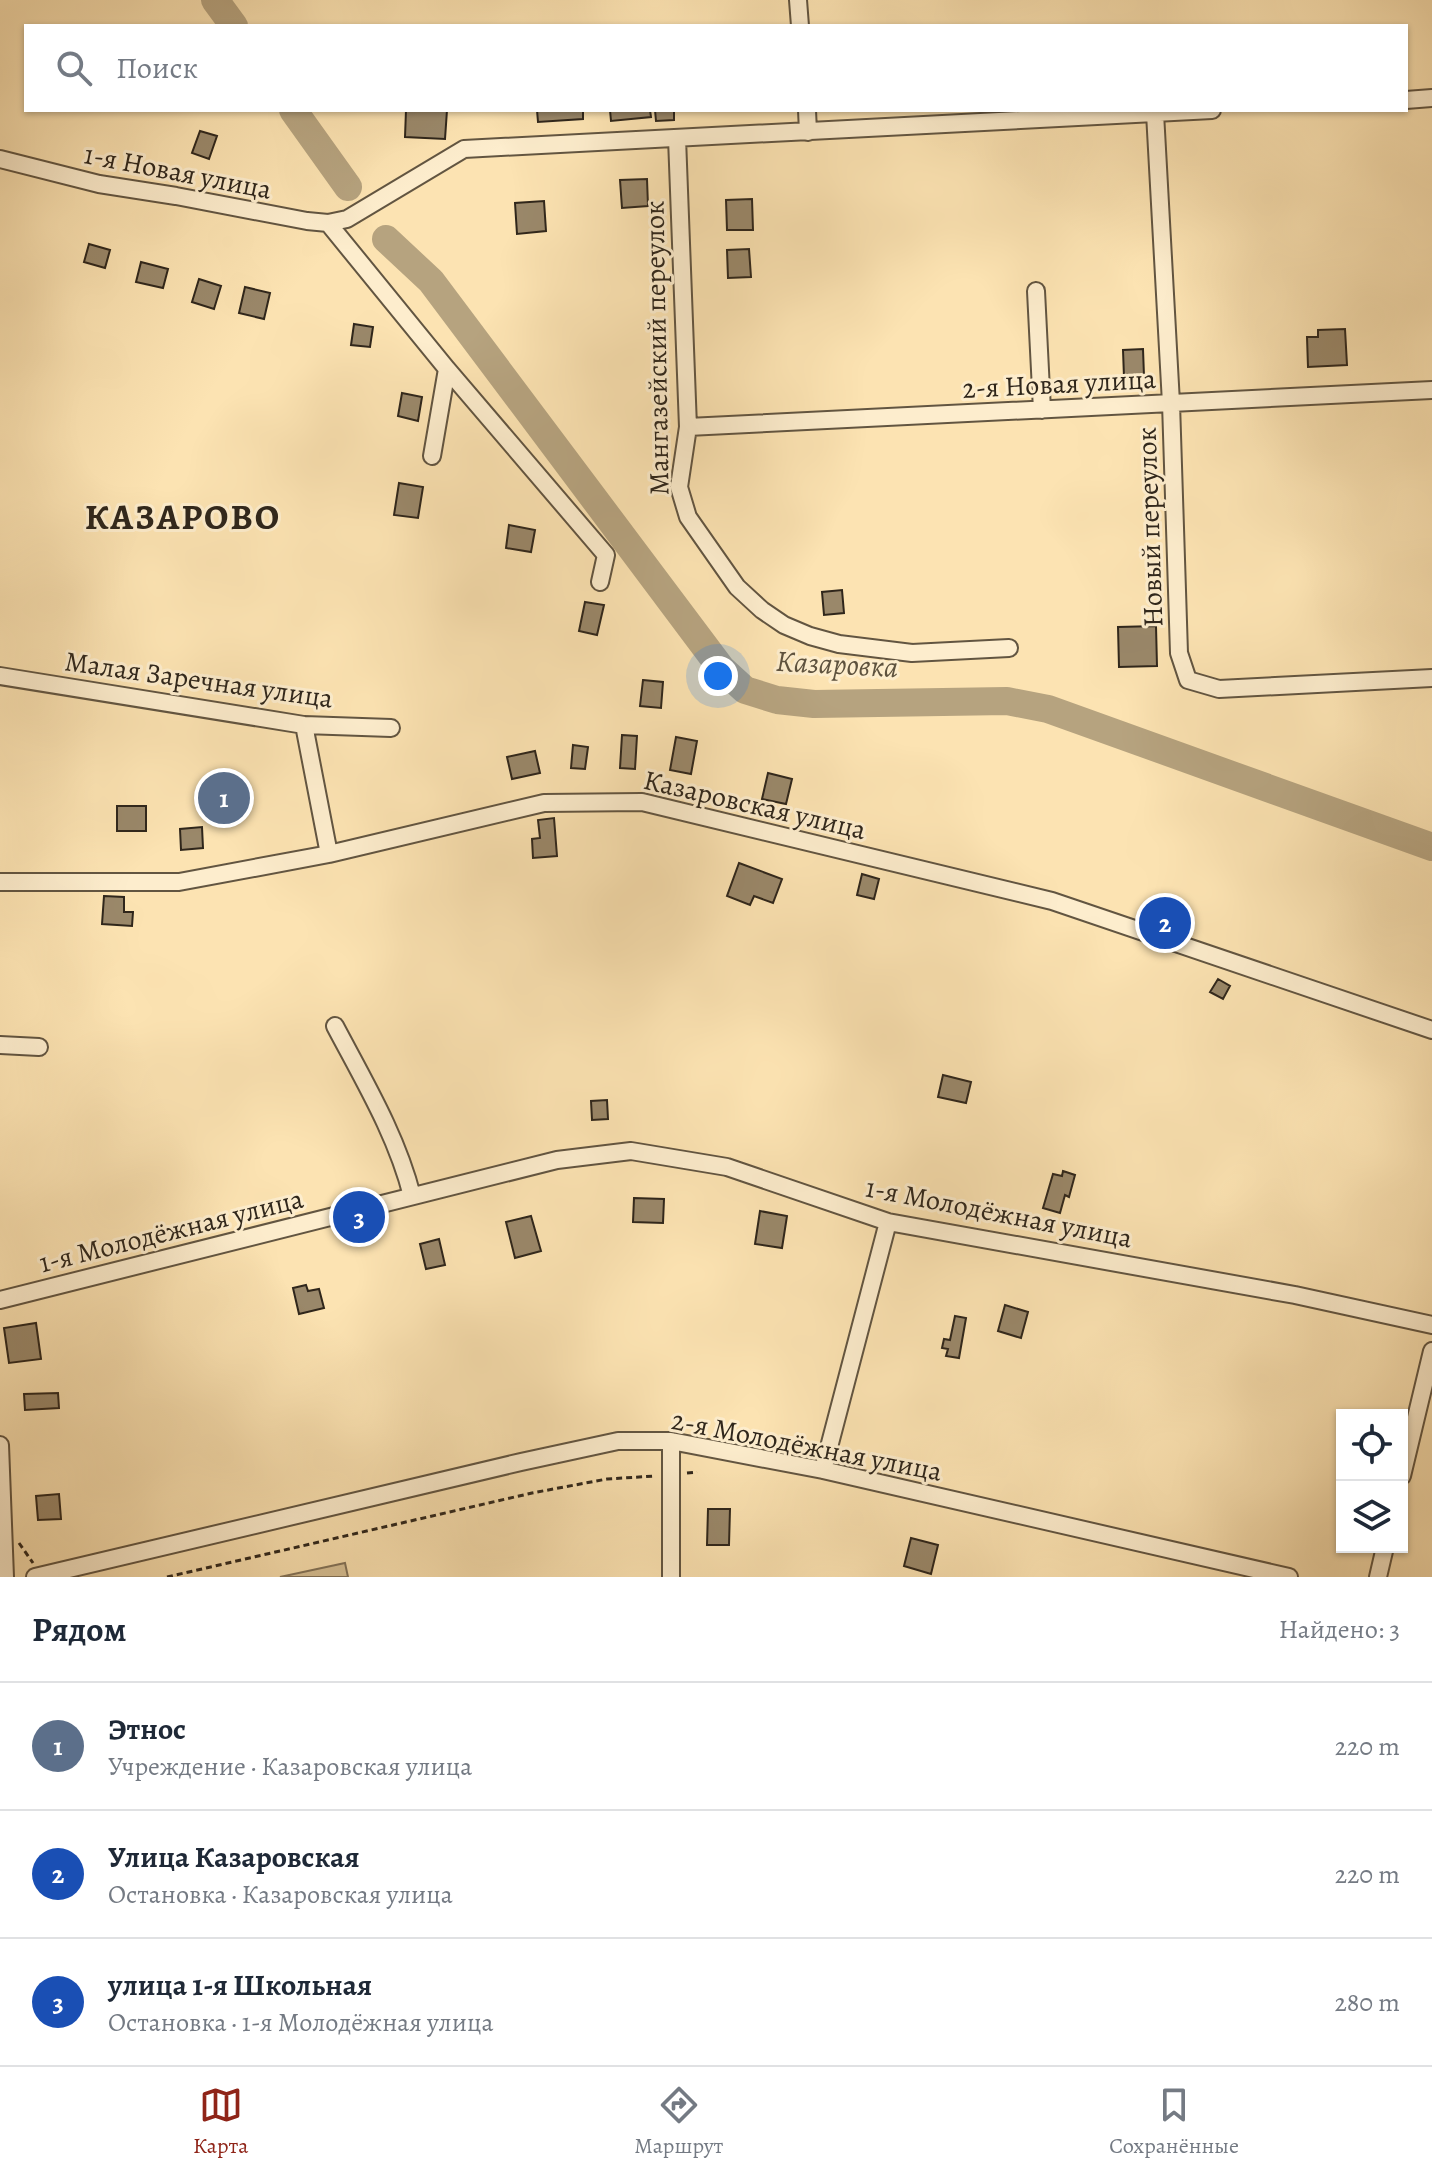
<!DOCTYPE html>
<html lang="ru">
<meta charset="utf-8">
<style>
body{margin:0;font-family:Alegreya,serif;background:#f6f6f7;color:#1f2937}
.controls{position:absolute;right:24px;bottom:24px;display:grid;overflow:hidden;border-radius:0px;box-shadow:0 2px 6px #0004}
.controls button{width:72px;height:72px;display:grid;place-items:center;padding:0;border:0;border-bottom:2px solid #e0e1e3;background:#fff;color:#1f2937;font:40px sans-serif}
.you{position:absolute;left:718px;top:676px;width:28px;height:28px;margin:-20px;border:6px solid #fff;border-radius:50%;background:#1a73e8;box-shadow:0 0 0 12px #1a73e833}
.badge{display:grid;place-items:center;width:52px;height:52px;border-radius:50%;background:#8f2418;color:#fff;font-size:26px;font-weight:700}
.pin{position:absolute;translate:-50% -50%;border:4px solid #fff;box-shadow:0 2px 8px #0006}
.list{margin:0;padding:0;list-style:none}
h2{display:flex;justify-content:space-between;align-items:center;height:104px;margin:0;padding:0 32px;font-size:34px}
h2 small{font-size:26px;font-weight:400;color:#747a83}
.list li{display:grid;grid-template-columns:52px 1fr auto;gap:24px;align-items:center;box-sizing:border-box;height:128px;padding:0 32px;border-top:2px solid #e0e1e3}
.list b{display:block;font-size:30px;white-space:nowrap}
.list p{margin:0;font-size:26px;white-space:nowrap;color:#747a83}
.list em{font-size:26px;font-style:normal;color:#747a83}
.icon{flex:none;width:44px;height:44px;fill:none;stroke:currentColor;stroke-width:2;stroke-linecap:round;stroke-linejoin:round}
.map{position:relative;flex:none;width:1432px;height:1577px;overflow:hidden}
.search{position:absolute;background:#fff;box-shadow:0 2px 6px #0004;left:24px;right:24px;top:24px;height:88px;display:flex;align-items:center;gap:20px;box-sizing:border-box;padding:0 28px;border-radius:0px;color:#747a83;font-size:30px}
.sheet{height:488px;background:#fff}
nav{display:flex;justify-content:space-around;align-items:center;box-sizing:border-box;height:112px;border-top:2px solid #e0e1e3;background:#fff;font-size:22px;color:#747a83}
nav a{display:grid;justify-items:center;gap:4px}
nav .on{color:#8f2418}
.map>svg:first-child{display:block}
.green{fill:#d9c398;stroke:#84745a;stroke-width:2}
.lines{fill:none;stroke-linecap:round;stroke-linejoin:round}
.river{stroke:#b6a37f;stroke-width:28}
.building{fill:#9a886a;stroke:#2f261b;stroke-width:2}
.minor-casing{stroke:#625541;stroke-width:20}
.path{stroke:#2f261b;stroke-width:3;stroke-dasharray:6 4;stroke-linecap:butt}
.minor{stroke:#fdedcd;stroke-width:16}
.labels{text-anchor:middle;stroke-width:6;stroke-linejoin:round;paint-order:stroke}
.street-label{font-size:28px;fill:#2f261b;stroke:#fdedcd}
.water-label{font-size:30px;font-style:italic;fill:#5e523e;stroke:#fdedcd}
.district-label{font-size:36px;font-weight:bold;letter-spacing:2px;fill:#2f261b;stroke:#fdedcd}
</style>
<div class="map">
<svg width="1432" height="1577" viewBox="0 0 1432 1577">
<rect width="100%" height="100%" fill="#fce3b2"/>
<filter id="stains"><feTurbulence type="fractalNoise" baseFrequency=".0025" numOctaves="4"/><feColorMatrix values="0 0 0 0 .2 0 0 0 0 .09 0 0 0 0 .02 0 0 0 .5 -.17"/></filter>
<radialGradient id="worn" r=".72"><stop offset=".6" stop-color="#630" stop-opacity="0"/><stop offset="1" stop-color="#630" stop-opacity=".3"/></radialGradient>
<path class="green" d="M345,1563L348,1577H280Z"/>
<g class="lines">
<path class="river" d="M215,0L234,26
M293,110L348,187
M386,239L431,281L721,668L745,690L777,700L814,704L1007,701L1048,709L1432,847"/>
</g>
<path class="building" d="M406,110H447L445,139L405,137Z
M537,110H583V119L538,122Z
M610,110H650L651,117L611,121Z
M655,110H674V120L656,121Z
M200,131L217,136L209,159L192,153Z
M647,179L648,206L622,208L620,180Z
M752,199L753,230H727L726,200Z
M544,201L546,231L517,234L515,203Z
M89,244L110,250L105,268L84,262Z
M749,249L751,277L728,278L727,250Z
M141,262L168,269L163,288L136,282Z
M199,279L221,286L214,309L192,302Z
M245,287L270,293L264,319L239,313Z
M354,324L373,327L370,347L351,345Z
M1345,329L1347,365L1308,367L1307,337H1318V330Z
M1143,349L1144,376L1124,377L1123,350Z
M402,393L422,397L418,421L398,416Z
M399,483L423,487L418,518L394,515Z
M509,525L535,530L531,552L506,548Z
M842,590L844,613L824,615L822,592Z
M585,602L604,605L597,635L579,631Z
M1156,626L1157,666L1119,667L1118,627Z
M643,680L663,682L661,708L640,706Z
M622,735L637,736L635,769L620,768Z
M676,737L697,741L691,774L670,770Z
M573,745L588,747L585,769L571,768Z
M535,751L540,773L512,779L507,757Z
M768,773L792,779L786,804L762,799Z
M210,783H238L239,812L210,813Z
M117,806H146V831H117Z
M554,818L557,856L533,858L532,839L540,838L538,820Z
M202,827L203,848L181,850L180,829Z
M739,863L782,879L773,903L754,896L750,905L727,896Z
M862,874L879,879L874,899L857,895Z
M104,896L124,897V912H133L132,926L102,924Z
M1218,979L1230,986L1223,999L1210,992Z
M943,1075L971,1082L966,1103L938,1097Z
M607,1100L608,1119L592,1120L591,1101Z
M1063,1171L1075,1175L1069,1197L1065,1195L1060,1213L1043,1208L1053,1174L1062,1176Z
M634,1198L664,1199L663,1223L633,1222Z
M760,1211L787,1216L782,1248L755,1244Z
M531,1216L541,1251L515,1258L506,1222Z
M439,1239L445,1265L426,1269L420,1244Z
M306,1285L308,1291L319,1289L324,1308L299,1314L293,1288Z
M1005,1305L1028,1312L1021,1338L998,1331Z
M955,1316L966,1318L959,1358L946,1356L948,1349L942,1348L944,1339L950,1340Z
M36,1323L41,1359L9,1363L4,1328Z
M58,1393L59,1408L25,1410L24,1394Z
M59,1494L61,1519L38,1520L36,1496Z
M708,1509H730L729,1545H707Z
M911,1538L938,1545L931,1574L904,1566Z"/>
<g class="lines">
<g class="minor-casing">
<path id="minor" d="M798,0L800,26
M1406,100L1432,98
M807,110L808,132
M1155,113L1171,403L1179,653L1188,680L1219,689L1432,678
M677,138L688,427L679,487L688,517L737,587L762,610L784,625L810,636L839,644L912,653L1009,648
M0,159L99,184L176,196L307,221L328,223L347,219L464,149L1212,110
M328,223L447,369L606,555L600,582
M1036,291L1042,410
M688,427L1432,390
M432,456L447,369
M0,676L304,725L391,728
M304,725L329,854
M0,882H179L329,854L544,803L642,802L1052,901L1432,1030
M335,1026C364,1081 397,1136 412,1196
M0,1045L39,1047
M0,1300L557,1160L631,1151L727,1167L888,1222L1295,1295L1432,1325
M0,1445L5,1577
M823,1470L888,1222
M1402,1476L1432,1351
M35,1577L521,1462L618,1441H671L823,1470L1289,1577
M671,1577V1441
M1378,1577L1385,1547"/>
</g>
<path class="path" d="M687,1473L697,1472
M19,1543L33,1563
M167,1577L532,1493L607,1479L656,1476"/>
<use href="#minor" class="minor"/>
</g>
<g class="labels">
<g class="street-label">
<text transform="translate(178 171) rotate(11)" y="10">1-я Новая улица</text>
<text transform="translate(656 348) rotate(-91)" y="10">Мангазейский переулок</text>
<text transform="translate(1059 383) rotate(-3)" y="10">2-я Новая улица</text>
<text transform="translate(1149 527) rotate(-92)" y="10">Новый переулок</text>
<text transform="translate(199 679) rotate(8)" y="10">Малая Заречная улица</text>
<text transform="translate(755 804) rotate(13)" y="10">Казаровская улица</text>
<text transform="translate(999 1212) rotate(11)" y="10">1-я Молодёжная улица</text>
<text transform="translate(171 1230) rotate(-14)" y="10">1-я Молодёжная улица</text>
<text transform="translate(807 1445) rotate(11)" y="10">2-я Молодёжная улица</text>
</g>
<g class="water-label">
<text transform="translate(837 664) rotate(3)" y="10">Казаровка</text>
</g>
<g class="district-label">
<text x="183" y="529">КАЗАРОВО</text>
</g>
</g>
<rect width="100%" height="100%" filter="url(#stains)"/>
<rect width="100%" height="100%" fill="url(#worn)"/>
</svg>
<div class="controls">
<button><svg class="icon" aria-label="locate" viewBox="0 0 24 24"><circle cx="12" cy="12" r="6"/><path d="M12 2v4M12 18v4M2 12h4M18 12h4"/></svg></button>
<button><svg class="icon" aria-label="layers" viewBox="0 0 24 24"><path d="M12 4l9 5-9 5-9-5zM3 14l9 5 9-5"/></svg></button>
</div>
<div class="you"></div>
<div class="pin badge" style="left:224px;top:798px;background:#5c6f8a">1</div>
<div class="pin badge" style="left:1165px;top:923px;background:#1a4fb4">2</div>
<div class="pin badge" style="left:359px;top:1217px;background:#1a4fb4">3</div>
<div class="search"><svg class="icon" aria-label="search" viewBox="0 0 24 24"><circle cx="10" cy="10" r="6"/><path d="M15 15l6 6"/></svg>Поиск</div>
</div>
<section class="sheet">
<h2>Рядом<small>Найдено: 3</small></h2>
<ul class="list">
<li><span class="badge" style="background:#5c6f8a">1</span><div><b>Этнос</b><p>Учреждение · Казаровская улица</p></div><em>220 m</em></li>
<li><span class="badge" style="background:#1a4fb4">2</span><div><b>Улица Казаровская</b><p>Остановка · Казаровская улица</p></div><em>220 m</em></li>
<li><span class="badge" style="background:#1a4fb4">3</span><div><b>улица 1-я Школьная</b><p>Остановка · 1-я Молодёжная улица</p></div><em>280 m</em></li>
</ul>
</section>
<nav>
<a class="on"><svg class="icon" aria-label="map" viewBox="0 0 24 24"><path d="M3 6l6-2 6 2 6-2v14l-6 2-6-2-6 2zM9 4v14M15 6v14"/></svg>Карта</a>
<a><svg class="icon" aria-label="directions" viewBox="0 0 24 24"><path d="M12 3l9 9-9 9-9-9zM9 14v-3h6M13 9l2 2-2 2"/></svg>Маршрут</a>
<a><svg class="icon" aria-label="saved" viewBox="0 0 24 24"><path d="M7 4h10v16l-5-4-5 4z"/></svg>Сохранённые</a>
</nav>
